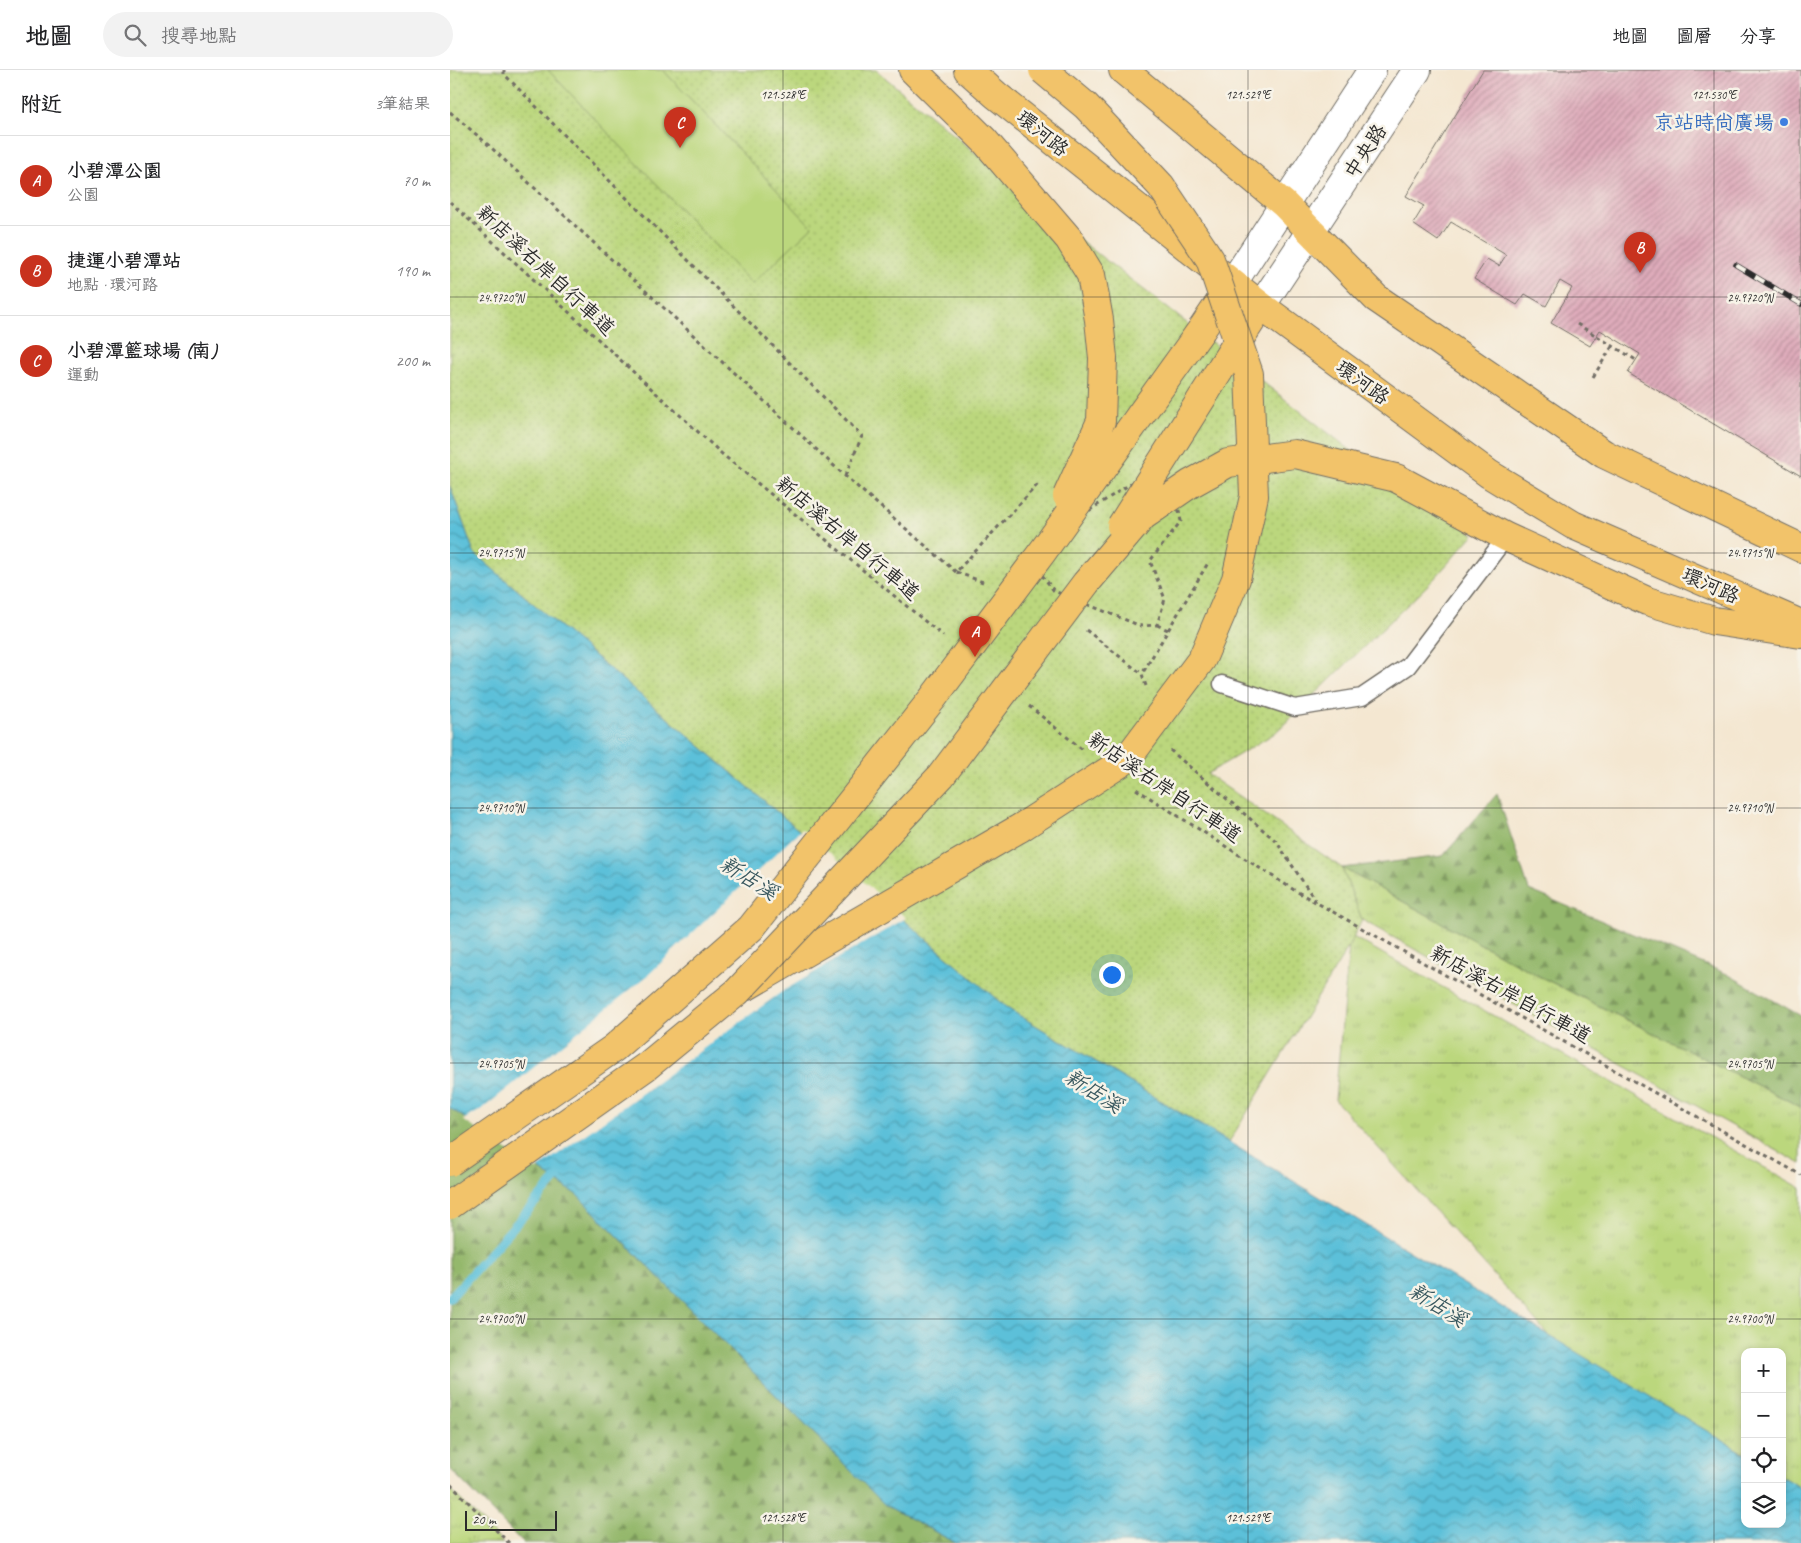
<!DOCTYPE html>
<html lang="zh-TW">
<meta charset="utf-8">
<style>
body{margin:0;font-family:Caveat,"LXGW WenKai TC",sans-serif;background:#f2f2f2;color:#202124}
.controls{position:absolute;right:15px;bottom:15px;display:grid;overflow:hidden;border-radius:10px;box-shadow:0 2px 8px #0003}
.controls button{width:45px;height:45px;display:grid;place-items:center;padding:0;border:0;border-bottom:1px solid #e0e0e0;background:#fff;color:#202124;font:25px sans-serif}
.scale{position:absolute;left:15px;bottom:12px;width:92px;box-sizing:border-box;padding-left:5px;border:2px solid #2b2b2b;border-top:0;font-size:14px;line-height:18px;white-space:nowrap;color:#2b2b2b;-webkit-text-stroke:4px #f7f3e8;paint-order:stroke}
.you{position:absolute;left:661px;top:904px;width:18px;height:18px;margin:-12px;border:4px solid #fff;border-radius:50%;background:#1a73e8;box-shadow:0 0 0 8px #1a73e833}
.badge{display:grid;place-items:center;width:32px;height:32px;border-radius:50%;background:#c8321e;color:#fff;font-size:16px;font-weight:700}
.pin{position:absolute;translate:-50% -41px;filter:drop-shadow(0 1px 2px #0008)}
.pin::after{content:'';position:absolute;top:26px;width:18px;height:15px;background:inherit;clip-path:polygon(0 0,100% 0,50% 100%)}
.list{margin:0;padding:0;list-style:none}
h2{display:flex;justify-content:space-between;align-items:center;height:65px;margin:0;padding:0 20px;font-size:21px}
h2 small{font-size:16px;font-weight:400;color:#757577}
.list li{display:grid;grid-template-columns:32px 1fr auto;gap:15px;align-items:center;box-sizing:border-box;height:90px;padding:0 20px;border-top:1px solid #e0e0e0}
.list b{display:block;font-size:19px;white-space:nowrap}
.list p{margin:0;font-size:16px;white-space:nowrap;color:#757577}
.list em{font-size:16px;font-style:normal;color:#757577}
.icon{flex:none;width:28px;height:28px;fill:none;stroke:currentColor;stroke-width:2;stroke-linecap:round;stroke-linejoin:round}
.map{position:relative;flex:none;width:1351px;height:1473px;overflow:hidden}
header{display:flex;align-items:center;gap:30px;box-sizing:border-box;height:70px;padding:0 25px;background:#fff;border-bottom:1px solid #e0e0e0}
header strong{font-size:24px}
nav{display:flex;gap:28px;margin-inline-start:auto;font-size:18px}
.search{width:350px;height:45px;background:#f2f2f2;display:flex;align-items:center;gap:12px;box-sizing:border-box;padding:0 18px;border-radius:28px;color:#757577;font-size:19px}
main{display:flex}
aside{flex:1;background:#fff}
.map>svg:first-child{display:block}
.grass{fill:url(#grass-tufts);stroke:#738154}
.forest{fill:url(#forest-firs);stroke:#60724c}
.park{fill:url(#park-dots);stroke:#738154}
.pitch{fill:#bbd77d;stroke:#738154}
.water{fill:url(#water-waves);stroke:#437682}
.pier{fill:#f4e7d1}
.lines{fill:none;stroke-linecap:round;stroke-linejoin:round}
.stream{stroke:#5bc0d9;stroke-width:9}
.building{fill:url(#building-hatch)}
.service-casing{stroke:#716d65;stroke-width:19}
.tertiary-casing{stroke:#716d65;stroke-width:30}
.trunk-casing{stroke:#716d65;stroke-width:30}
.motorway-casing{stroke:#716d65;stroke-width:30}
.path{stroke:#716d65;stroke-width:3;stroke-dasharray:4 4;stroke-linecap:butt}
.service{stroke:#fff;stroke-width:16}
.tertiary{stroke:#fff;stroke-width:28}
.trunk{stroke:#f2c36a;stroke-width:28}
.motorway{stroke:#f2c36a;stroke-width:28}
.rail-casing{stroke:#2b2b2b;stroke-width:5.5}
.rail{stroke:#f7f3e8;stroke-width:4;stroke-dasharray:11;stroke-linecap:butt}
.motorway-bridge-casing{stroke:#716d65;stroke-width:30;stroke-linecap:butt}
.motorway-bridge{stroke:#f2c36a;stroke-width:28}
.ticks{fill:none;stroke:#2b2b2b;stroke-width:1;stroke-opacity:0.45}
.shop-dot{fill:#3f7fe0;stroke:#f7f3e8;stroke-width:2}
.labels{text-anchor:middle;stroke-width:5;stroke-linejoin:round;paint-order:stroke}
.shop-label{font-size:20px;fill:#366cbe;stroke:#f7f3e8;text-anchor:end}
.street-label{font-size:20px;fill:#2b2b2b;stroke:#f7f3e8}
.water-label{font-size:21px;font-style:italic;fill:#39585f;stroke:#f7f3e8}
.ticks-label{font-size:12px;text-anchor:middle;fill:#2b2b2b;stroke:#f7f3e8;stroke-width:5;stroke-linejoin:round;paint-order:stroke}
</style>
<header>
<strong>地圖</strong>
<div class="search"><svg class="icon" aria-label="search" viewBox="0 0 24 24"><circle cx="10" cy="10" r="6"/><path d="M15 15l6 6"/></svg>搜尋地點</div>
<nav><a>地圖</a><a>圖層</a><a>分享</a></nav>
</header>
<main>
<aside>
<h2>附近<small>3筆結果</small></h2>
<ul class="list">
<li><span class="badge">A</span><div><b>小碧潭公園</b><p>公園</p></div><em>70 m</em></li>
<li><span class="badge">B</span><div><b>捷運小碧潭站</b><p>地點 · 環河路</p></div><em>190 m</em></li>
<li><span class="badge">C</span><div><b>小碧潭籃球場 (南)</b><p>運動</p></div><em>200 m</em></li>
</ul>
</aside>
<div class="map">
<svg width="1351" height="1473" viewBox="0 0 1351 1473">
<defs>
<pattern id="grass-tufts" width="24" height="20" patternUnits="userSpaceOnUse" patternTransform="scale(1.25)"><rect width="24" height="20" fill="#bbd77d"/><path d="M3 7l-1-3M5 7V3M7 7l1-3M15 17l-1-3M17 17v-4M19 17l1-3" fill="none" stroke="#a1b96c"/></pattern>
<pattern id="forest-firs" width="22" height="20" patternUnits="userSpaceOnUse" patternTransform="scale(1.25)"><rect width="22" height="20" fill="#94b86c"/><path d="M5 1l3.5 6h-7zM16 11l3.5 6h-7z" fill="#799659"/></pattern>
<pattern id="park-dots" width="8" height="8" patternUnits="userSpaceOnUse" patternTransform="scale(1.25)"><rect width="8" height="8" fill="#bbd77d"/><path d="M2 2h.1M6 6h.1" fill="none" stroke="#a1b96c" stroke-width="1.8" stroke-linecap="round"/></pattern>
<pattern id="water-waves" width="16" height="10" patternUnits="userSpaceOnUse" patternTransform="scale(1.25)"><rect width="16" height="10" fill="#5bc0d9"/><path d="M0 5q4-4 8 0t8 0" fill="none" stroke="#4b9cb0"/></pattern>
<pattern id="building-hatch" width="6" height="6" patternUnits="userSpaceOnUse" patternTransform="scale(1.25)"><rect width="6" height="6" fill="#dfacbb"/><path d="M-1 1l2-2M0 6l6-6M5 7l2-2" fill="none" stroke="#b58c98"/></pattern>
</defs>
<rect width="100%" height="100%" fill="#f7f3e8"/>
<filter id="ink" filterUnits="userSpaceOnUse"><feTurbulence type="fractalNoise" baseFrequency=".02" numOctaves="2"/><feDisplacementMap in="SourceGraphic" scale="10" xChannelSelector="R" yChannelSelector="G"/><feConvolveMatrix kernelMatrix="1 2 1 2 8 2 1 2 1" color-interpolation-filters="sRGB"/></filter>
<filter id="wash" filterUnits="userSpaceOnUse"><feTurbulence type="fractalNoise" baseFrequency=".0096" numOctaves="4" result="noise"/><feDisplacementMap in="SourceGraphic" scale="20" xChannelSelector="R" yChannelSelector="G"/><feGaussianBlur stdDeviation="1.12" result="paint"/><feColorMatrix in="noise" values="0 0 0 0 0 0 0 0 0 0 0 0 0 0 0 0 0 1.4 0 .05"/><feComposite in="paint" operator="in"/></filter>
<g filter="url(#wash)">
<rect width="100%" height="100%" fill="#f4e7d1"/>
<path class="grass" d="M892,798L1085,904L1351,1037V1094L912,850Z
M903,867L1351,1118V1418L1332,1407V1282H1295V1384L1100,1267L885,1030L899,876Z
M0,1419L53,1473H0Z"/>
<path class="forest" d="M1047,724L1079,820L1277,904L1351,946V1037L1085,904L892,798L993,786Z
M0,1038L127,1125L435,1435L506,1473H73L0,1399Z"/>
<path class="park" d="M0,0H426L635,174L908,386L1024,464L983,510L825,663L757,704L892,798L912,850L899,876L779,1072L557,938L24,483L0,416Z"/>
<path class="pitch" d="M98,0H213L362,157L302,214Z"/>
<path class="water" d="M0,416L24,483L557,938L1295,1384V1454H1332V1407L1351,1418V1473H506L435,1435L127,1125L0,1038Z"/>
<path class="pier" d="M352,759L456,848L333,921L86,1100L13,1050L31,1040L196,907Z"/>
<g class="lines">
<path class="stream" d="M0,1228L113,1101"/>
</g>
<g id="blocks">
<path class="building" d="M1033,0H1351V406L1178,303L1190,284L1150,260L1140,276L1101,253L1122,218L1110,211L1096,236L1075,224L1067,235L1024,209L1037,189L1049,196L1056,185L1001,152L988,171L963,154L974,136L956,126Z"/>
</g>
</g>
<g filter="url(#ink)">
<use href="#blocks" fill-opacity="0" stroke="#716d65" stroke-width="1"/>
<g class="lines">
<g class="service-casing">
<path id="service" d="M772,614L845,638L912,627L958,596L1056,467"/>
</g>
<g class="tertiary-casing">
<path id="tertiary" d="M782,214L922,0
M811,236L967,0"/>
</g>
<g class="trunk-casing">
<path id="trunk" d="M518,0L546,25L811,236L1039,404L1123,455L1351,554
M673,0L834,134L926,228L1154,384L1351,478"/>
</g>
<g class="motorway-casing">
<path id="motorway" d="M463,0L534,70L619,169L641,205L649,250L653,288
M752,259L782,214
M783,279L811,236
M946,408L1056,467L1197,531L1264,551L1351,564
M297,916L570,758"/>
</g>
<path class="path" d="M54,0V4L412,366L395,406
M0,42L34,71L395,406L506,502
M0,132L272,384L493,566
M1127,254L1186,290
M1143,307L1163,275
M691,407L725,421L731,451L700,491L715,529L707,555L691,556L604,521L586,497L595,469Z
M533,512L506,502L589,413
M707,555L718,560
M636,560L692,604
M696,616L692,604L758,493
M579,636L634,681
M720,680L826,771L865,830
M686,719L844,820L1351,1105
M0,1414L59,1473"/>
<use href="#service" class="service"/>
<use href="#tertiary" class="tertiary"/>
<use href="#trunk" class="trunk"/>
<use href="#motorway" class="motorway"/>
<g class="rail-casing">
<path id="rail" d="M1286,195L1351,234"/>
</g>
<use href="#rail" class="rail"/>
<g class="motorway-bridge-casing">
<path id="motorway-bridge" d="M617,426L651,351L653,288
M671,456L783,279
M570,758L677,689L752,589L786,509L804,426L799,304L760,189L711,116L636,36L593,0
M0,1092L164,978L301,858L483,628L593,481L752,259
M0,1135L197,996L287,922L491,706L636,513L693,446L740,414L778,393L845,384L946,408"/>
</g>
<use href="#motorway-bridge" class="motorway-bridge"/>
</g>
</g>
<path class="ticks" d="M333,0V1473M798,0V1473M1264,0V1473M0,227H1351M0,483H1351M0,738H1351M0,993H1351M0,1249H1351"/>
<circle class="shop-dot" cx="1334" cy="52" r="5"/>
<g class="labels">
<g class="shop-label">
<text x="1324" y="59">京站時尚廣場</text>
</g>
<g class="street-label">
<text transform="translate(593 63) rotate(39)" y="7">環河路</text>
<text transform="translate(915 81) rotate(-57)" y="7">中央路</text>
<text transform="translate(96 200) rotate(43)" y="7">新店溪右岸自行車道</text>
<text transform="translate(913 312) rotate(36)" y="7">環河路</text>
<text transform="translate(398 468) rotate(40)" y="7">新店溪右岸自行車道</text>
<text transform="translate(1261 515) rotate(24)" y="7">環河路</text>
<text transform="translate(715 717) rotate(34)" y="7">新店溪右岸自行車道</text>
<text transform="translate(1061 924) rotate(29)" y="7">新店溪右岸自行車道</text>
</g>
<g class="water-label">
<text transform="translate(299 808) rotate(32)" y="7">新店溪</text>
<text transform="translate(644 1021) rotate(32)" y="7">新店溪</text>
<text transform="translate(988 1235) rotate(32)" y="7">新店溪</text>
</g>
</g>
<g class="ticks-label">
<text x="333" y="29">121.528°E</text>
<text x="798" y="29">121.529°E</text>
<text x="1264" y="29">121.530°E</text>
<text x="51" y="232">24.9720°N</text>
<text x="1300" y="232">24.9720°N</text>
<text x="51" y="487">24.9715°N</text>
<text x="1300" y="487">24.9715°N</text>
<text x="51" y="742">24.9710°N</text>
<text x="1300" y="742">24.9710°N</text>
<text x="51" y="998">24.9705°N</text>
<text x="1300" y="998">24.9705°N</text>
<text x="51" y="1253">24.9700°N</text>
<text x="1300" y="1253">24.9700°N</text>
<text x="333" y="1452">121.528°E</text>
<text x="798" y="1452">121.529°E</text>
</g>
</svg>
<div class="controls">
<button>+</button>
<button>−</button>
<button><svg class="icon" aria-label="locate" viewBox="0 0 24 24"><circle cx="12" cy="12" r="6"/><path d="M12 2v4M12 18v4M2 12h4M18 12h4"/></svg></button>
<button><svg class="icon" aria-label="layers" viewBox="0 0 24 24"><path d="M12 4l9 5-9 5-9-5zM3 14l9 5 9-5"/></svg></button>
</div>
<div class="scale">20 m</div>
<div class="you"></div>
<div class="pin badge" style="left:525px;top:587px">A</div>
<div class="pin badge" style="left:1190px;top:203px">B</div>
<div class="pin badge" style="left:230px;top:78px">C</div>
</div>
</main>
